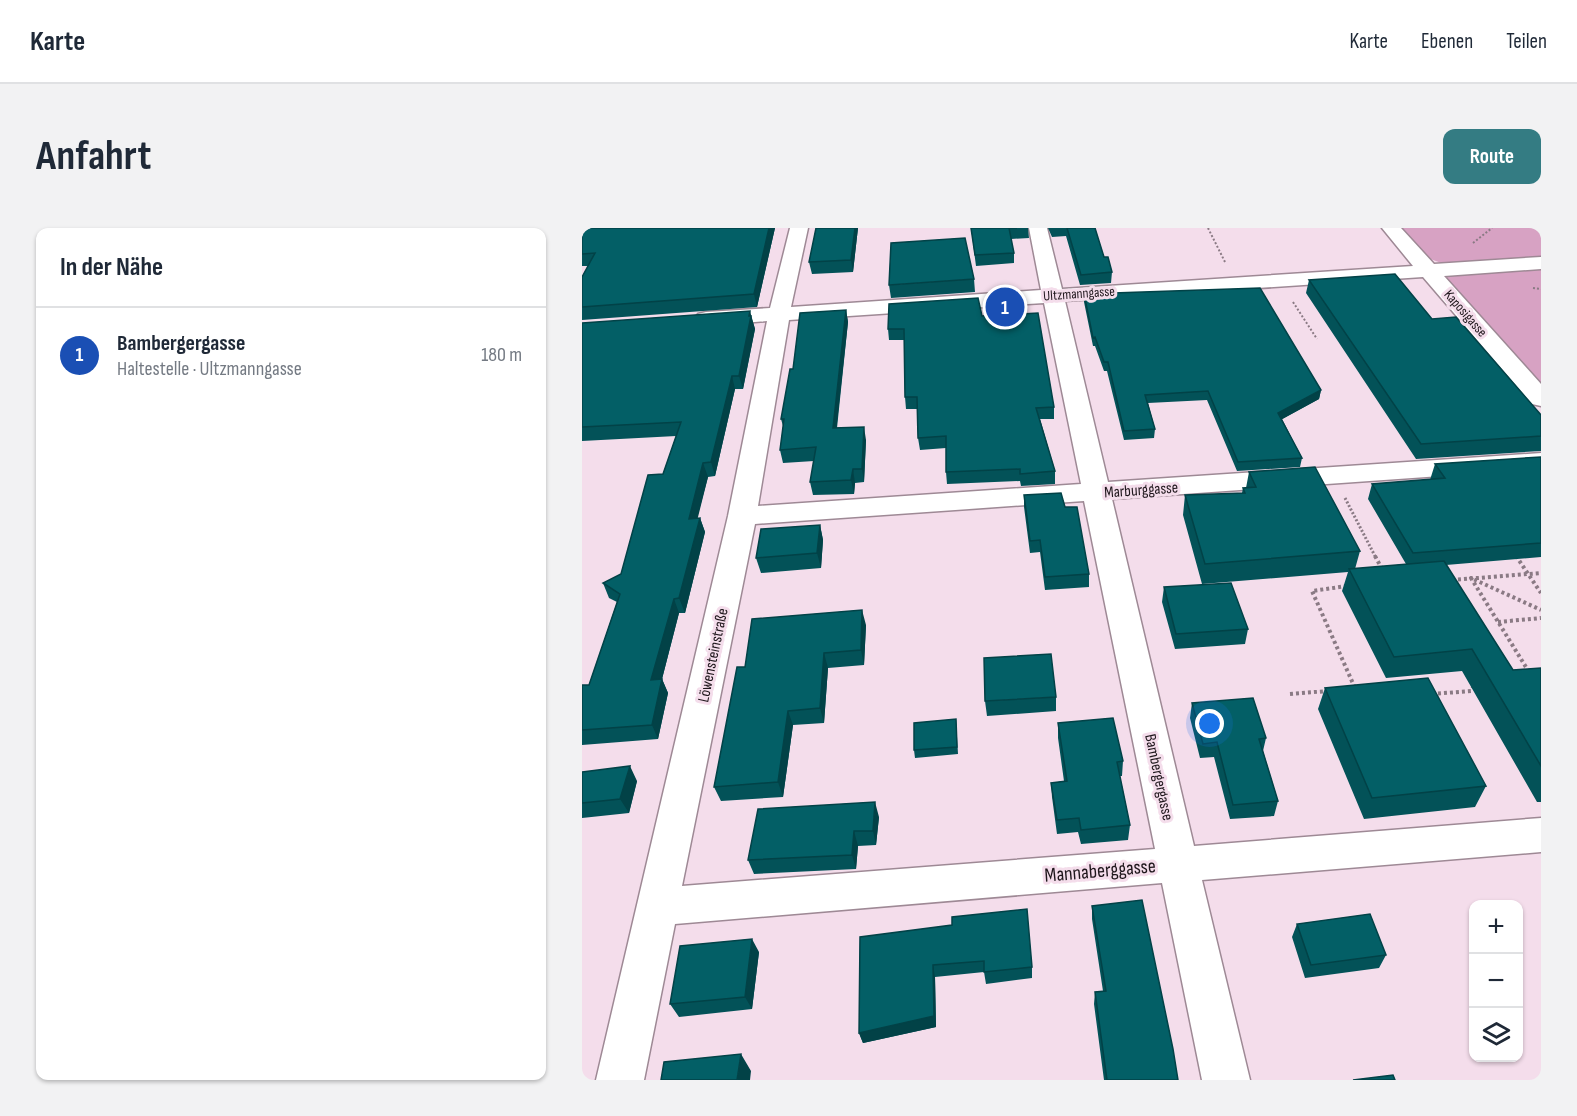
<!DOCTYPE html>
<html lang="de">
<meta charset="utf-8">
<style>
body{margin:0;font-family:"Sofia Sans Condensed",sans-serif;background:#f2f2f3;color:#1f2937}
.controls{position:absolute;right:18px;bottom:18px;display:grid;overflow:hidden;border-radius:12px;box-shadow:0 2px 4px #0004}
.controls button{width:54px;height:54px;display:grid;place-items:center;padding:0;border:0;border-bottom:2px solid #e0e1e3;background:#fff;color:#1f2937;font:30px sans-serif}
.you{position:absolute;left:628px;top:496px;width:21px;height:21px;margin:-15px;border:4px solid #fff;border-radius:50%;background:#1a73e8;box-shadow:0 0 0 9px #1a73e833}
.badge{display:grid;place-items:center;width:39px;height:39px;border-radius:50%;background:#347c83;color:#fff;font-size:20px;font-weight:700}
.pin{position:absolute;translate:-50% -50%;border:3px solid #fff;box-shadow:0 2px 6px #0006}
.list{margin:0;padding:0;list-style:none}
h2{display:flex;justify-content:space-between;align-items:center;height:78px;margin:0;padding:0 24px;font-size:26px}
h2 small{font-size:20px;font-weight:400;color:#747a83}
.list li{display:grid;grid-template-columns:39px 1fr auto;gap:18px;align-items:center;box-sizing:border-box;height:96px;padding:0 24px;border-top:2px solid #e0e1e3}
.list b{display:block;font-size:22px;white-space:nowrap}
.list p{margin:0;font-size:20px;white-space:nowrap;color:#747a83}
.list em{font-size:20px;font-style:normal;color:#747a83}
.icon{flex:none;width:33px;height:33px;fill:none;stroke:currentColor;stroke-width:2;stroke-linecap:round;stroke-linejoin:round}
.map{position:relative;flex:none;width:959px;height:852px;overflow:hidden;border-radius:12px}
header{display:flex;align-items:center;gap:36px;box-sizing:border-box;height:84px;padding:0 30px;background:#fff;border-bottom:2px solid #e0e1e3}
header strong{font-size:28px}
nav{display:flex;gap:33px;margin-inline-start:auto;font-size:21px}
.intro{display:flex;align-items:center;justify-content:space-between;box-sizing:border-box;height:144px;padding:0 36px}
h1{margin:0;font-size:42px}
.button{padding:15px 27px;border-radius:12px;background:#347c83;color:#fff;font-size:21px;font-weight:700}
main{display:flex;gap:36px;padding:0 36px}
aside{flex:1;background:#fff;border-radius:12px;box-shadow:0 2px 4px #0004}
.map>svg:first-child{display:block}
.green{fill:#d7a2c3}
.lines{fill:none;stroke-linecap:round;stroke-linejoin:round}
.minor-casing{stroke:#9e8995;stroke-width:3}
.path-far2{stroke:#8a7a84;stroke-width:2;stroke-dasharray:2 2;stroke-linecap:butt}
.path-far1{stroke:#8a7a84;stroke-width:3;stroke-dasharray:2 2;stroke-linecap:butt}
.path{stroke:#8a7a84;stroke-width:4;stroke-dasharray:3 3;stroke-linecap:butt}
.minor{fill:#fff;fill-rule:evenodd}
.wall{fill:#035258}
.shaded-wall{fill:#024247}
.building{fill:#035f66;stroke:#024247;stroke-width:1.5}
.labels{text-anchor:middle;stroke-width:6;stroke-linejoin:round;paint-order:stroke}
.far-street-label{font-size:14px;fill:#1f171c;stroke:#f4ddeb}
.street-label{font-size:16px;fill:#1f171c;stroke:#f4ddeb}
.near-street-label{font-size:20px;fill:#1f171c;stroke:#f4ddeb}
</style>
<header>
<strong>Karte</strong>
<nav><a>Karte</a><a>Ebenen</a><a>Teilen</a></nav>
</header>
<div class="intro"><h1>Anfahrt</h1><a class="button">Route</a></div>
<main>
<aside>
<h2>In der Nähe<small></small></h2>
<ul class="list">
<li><span class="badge" style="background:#1a4fb4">1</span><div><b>Bambergergasse</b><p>Haltestelle · Ultzmanngasse</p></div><em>180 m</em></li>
</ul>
</aside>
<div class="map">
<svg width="959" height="852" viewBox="0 0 959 852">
<rect width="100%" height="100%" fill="#f4ddeb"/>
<path class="green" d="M818,0H959V30L862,36L843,29Z
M959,41V159L861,47Z"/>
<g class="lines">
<g class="minor-casing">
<path id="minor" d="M208,0H226L209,79L459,62L447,0H465L480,61L831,38L800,0H819L852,36L959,29V41L862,48L959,156V178L950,176L841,49L483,73L526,254L959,225V241L530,271L612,618L959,590V624L620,652L668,852H620L580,655L93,696L62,852H14L146,288L185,93L124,98L116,96L113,91L116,86L124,84L188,80ZM462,75L499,256L176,278L207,92ZM502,273L573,621L100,658L173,296Z"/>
</g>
<path class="path-far2" d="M626,0L643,34
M954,0L959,5
M891,15L910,0
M951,60L959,61
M711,74L735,111"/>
<path class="path-far1" d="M763,270L794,330"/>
<path class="path" d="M793,328L800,341
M934,328L959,365
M870,352L959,345
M765,358L730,363L773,460
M916,394L959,390
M947,444L889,350L959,382
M708,466L746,463
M850,466L889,463L893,456"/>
<use href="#minor" class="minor"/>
</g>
<path class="wall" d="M0,0H193L175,79L0,92V49L6,38H0Z
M234,0H276L271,44L230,46L227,34Z
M389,0H446L447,10L429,11L432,25V35L394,38Z
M466,0H513L522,29L530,44L529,55L498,57L484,8L470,9Z
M392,51L393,64L309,70L307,57Z
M727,52L850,91L959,187V223L834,231L724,65Z
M502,66L739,162L737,171L700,191L720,230L718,239L655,243L625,172L566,175L573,201L572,210L542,212L525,143H522L513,118H511L502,74Z
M264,82L266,94L255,200L284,212L282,254L273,255L272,266L231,267L228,254L232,233L201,235L198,222L201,198L199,191L211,141Z
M169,88L173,101L161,161H153L133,248L126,249L115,290H118L123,304L103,385H97L80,451L86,465L76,511L0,517V457H7L35,374L27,370L21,355L39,346L81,246L94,208L0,213V95Z
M400,88L472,179V191H458L473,243V256L439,258L438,253L365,256L364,244V220L338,222L336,210L335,181H324L323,169L322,112H307L306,101Z
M959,229V329L864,337L931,442L959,440V574H955L880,443L804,450L760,363L766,344L620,356L601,287L603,267L660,265L661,260H664L667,244L778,323L773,341L824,336L786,271L790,256L848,252L853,236Z
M442,267L483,279L507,346V359L463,362L458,324L448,325L442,279Z
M238,297L241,312L239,340L179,345L174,330Z
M582,359L666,401L663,416L593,421L580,374Z
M284,397L282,437L246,440L242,495L211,497L201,569L139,573L132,559L163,439Z
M743,460L904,558L893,579L782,591L736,481Z
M474,469V483L405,488L403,473Z
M610,475L684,510L681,523L696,573L692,588L648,591L632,529L618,530L608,490Z
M374,491L376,526L333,530L332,522Z
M476,495L541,533L540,548H538L548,597L546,612L499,616L496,604L475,606L470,569L469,555L482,553L476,510Z
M0,544L55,553L47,585L0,590Z
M297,589L294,617L276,618L274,641L172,646L166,632Z
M510,678L596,852H522L512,776L513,764L521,763L510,691Z
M715,696L804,727L797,740L723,750L710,709Z
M278,709L450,739V750L404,756L402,744L353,749L354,799L281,815L277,805Z
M177,724L170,781L97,789L88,776Z"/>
<path class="shaded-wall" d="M187,0H193L175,79L172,66Z
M273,0H276L271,44L269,32Z
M264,82L266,94L253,213L251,200Z
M168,83L173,101L161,161L157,148Z
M150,148L153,161L133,248L129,234Z
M739,162L737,171L695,194L696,185Z
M282,199L284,212L282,254L280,241Z
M121,235L126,249L112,305L107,291Z
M271,241L273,255L272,266L269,252Z
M118,290L123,304L103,385L97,370Z
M238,297L241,312L239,340L235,325Z
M92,371L97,385L80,451L86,465L76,511L70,497L69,452Z
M280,382L284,397L282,437L279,422Z
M242,425L246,440L242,495L238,480Z
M206,483L211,497L201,569L196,554Z
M48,538L55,553L47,585L38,571Z
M293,574L297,589L294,617L291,603Z
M272,603L276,618L274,641L270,627Z
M170,711L177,724L170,781L163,769Z
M351,737L353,749L354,799L281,815L277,805Z
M159,826L169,843L168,852H155Z"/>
<path class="building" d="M0,0H187L172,66L0,79V49L13,25L0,26Z
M234,0H273L269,32L227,34Z
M389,0H435H427L432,25L393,27Z
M485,0H513L522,29H526L530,44L499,47Z
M383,10L392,51L307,57L309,15Z
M813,46L850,91L874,89L959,187V208L839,216L727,52Z
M678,60L739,162L696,185L720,230L656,234L626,163L563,167L573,201L542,203L526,134H522L513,109L511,110L502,66Z
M396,70L400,88L456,85L472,179L454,180L473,243L438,246V241L364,244V208L336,210L335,169H323L322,101H306L307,76Z
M264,82L251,200L282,199L280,241H271L269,252L228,254L234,219L198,222L202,191H199L208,141H211L218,85Z
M168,83L167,88H169L157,148H150L129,234L121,235L107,291L118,290L97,370L92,371L69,452L80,451L70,497L0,502V457H7L38,366L21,355L39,346L66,247L81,246L99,194L0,199V95Z
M959,229V315L831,325L790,256L863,250L853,236Z
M733,239L778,323L623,336L603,267L663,265L661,260L674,259L667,244Z
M479,265L483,279H495L507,346L463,349L458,312L448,313L442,267Z
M238,297L235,325L174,330L179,301Z
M862,333L931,442L959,440V538L890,421L812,429L767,341Z
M649,355L666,401L594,406L582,359Z
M280,382L279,422L242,425L238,480L206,483L196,554L132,559L155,439H163L170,391Z
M469,426L474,469L403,473L402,430Z
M846,450L904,558L790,570L743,460Z
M671,470L684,510L677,511L696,573L651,577L635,514L621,516L610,475Z
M531,490L541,533L535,534L548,597L499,602L497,590L475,592L469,555L485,553L476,495Z
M374,491L375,519L332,522V495Z
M48,538L38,571L0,575V544Z
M293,574L291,603H272L270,627L166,632L176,581Z
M560,672L591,821L596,852H525L513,764L524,763L510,678Z
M445,681L450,739L402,744V733L351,737L352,788L277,805L278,709L370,697V689Z
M788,686L804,727L729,737L715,696Z
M170,711L163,769L88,776L98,718Z
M159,826L155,852H79L82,834Z
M811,847L813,852H771Z"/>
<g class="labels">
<g class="far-street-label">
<text transform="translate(497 65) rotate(-4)" y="5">Ultzmanngasse</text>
<text transform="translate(884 85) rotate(49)" y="5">Kaposigasse</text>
</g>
<g class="street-label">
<text transform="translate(559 261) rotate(-4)" y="6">Marburggasse</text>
<text transform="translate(130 427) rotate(-78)" y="6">Löwensteinstraße</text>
<text transform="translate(578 549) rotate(78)" y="6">Bambergergasse</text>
</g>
<g class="near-street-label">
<text transform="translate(518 642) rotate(-5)" y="7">Mannaberggasse</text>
</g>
</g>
</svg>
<div class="controls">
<button>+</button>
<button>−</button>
<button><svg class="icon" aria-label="layers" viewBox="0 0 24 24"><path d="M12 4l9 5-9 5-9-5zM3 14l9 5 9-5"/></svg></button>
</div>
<div class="you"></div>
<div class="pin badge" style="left:423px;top:79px;background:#1a4fb4">1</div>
</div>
</main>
